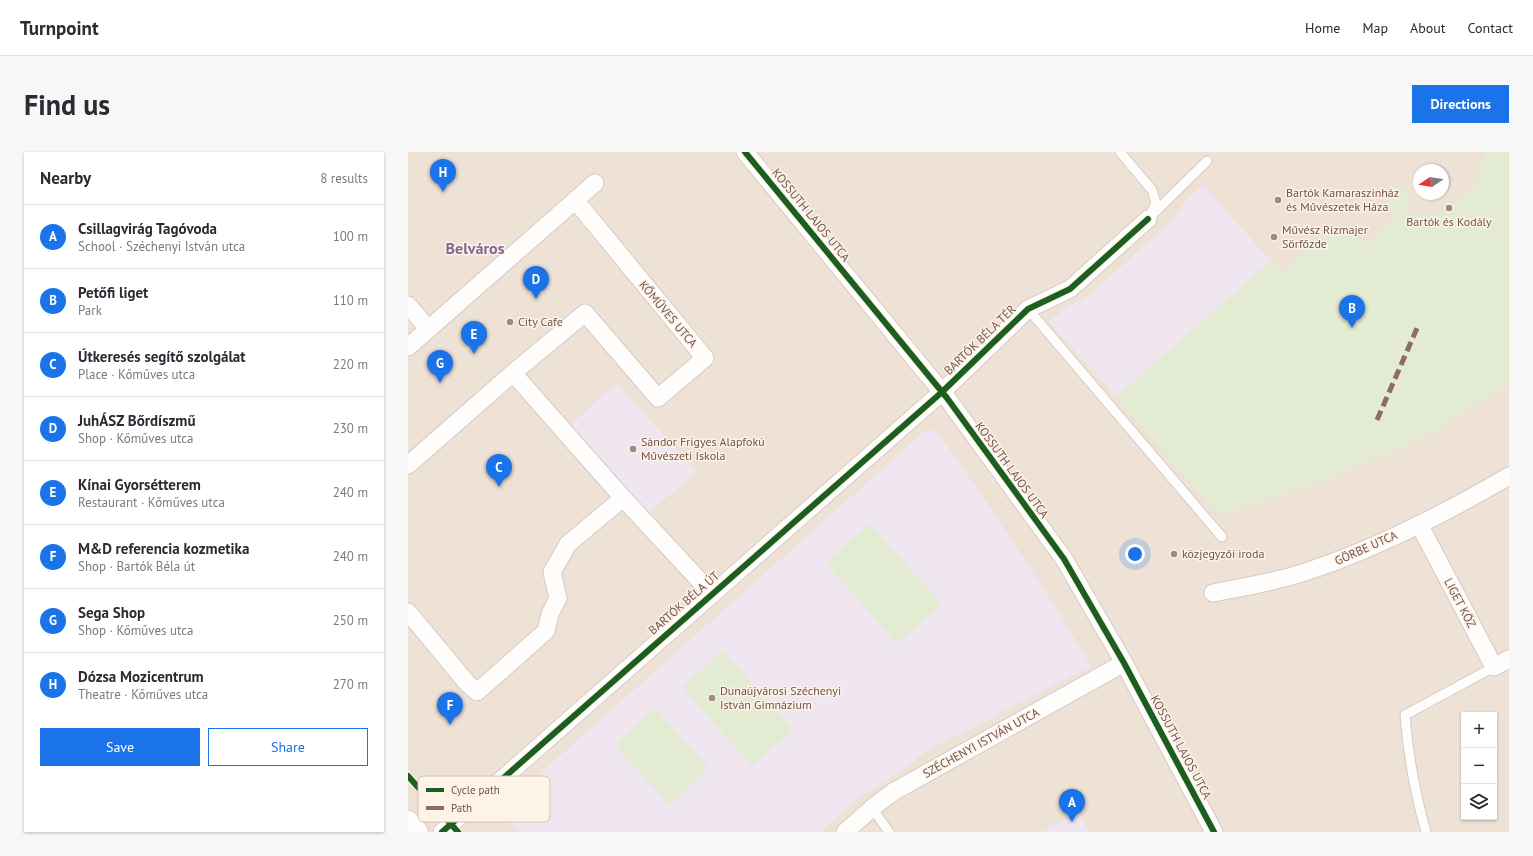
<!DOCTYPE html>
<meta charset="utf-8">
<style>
body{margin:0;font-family:"PT Sans",sans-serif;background:#f7f7f7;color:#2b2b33}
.controls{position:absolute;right:12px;bottom:12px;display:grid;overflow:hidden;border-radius:0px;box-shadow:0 1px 3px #0004}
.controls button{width:36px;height:36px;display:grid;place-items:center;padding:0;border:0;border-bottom:1px solid #e1e1e2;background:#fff;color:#2b2b33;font:20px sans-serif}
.compass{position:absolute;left:1005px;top:12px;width:36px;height:36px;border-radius:50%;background:#fff;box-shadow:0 1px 3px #0004;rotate:258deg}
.you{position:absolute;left:727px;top:402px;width:14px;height:14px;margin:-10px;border:3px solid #fff;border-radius:50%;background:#1a73e8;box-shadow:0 0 0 6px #1a73e833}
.badge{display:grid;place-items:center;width:26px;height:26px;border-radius:50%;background:#1a73e8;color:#fff;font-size:13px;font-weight:700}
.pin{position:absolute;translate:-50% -33px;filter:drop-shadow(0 1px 2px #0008)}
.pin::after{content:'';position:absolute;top:21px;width:14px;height:12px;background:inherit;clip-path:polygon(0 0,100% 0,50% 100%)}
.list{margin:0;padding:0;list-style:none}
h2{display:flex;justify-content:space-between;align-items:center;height:52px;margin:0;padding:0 16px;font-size:17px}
h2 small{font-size:13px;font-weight:400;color:#7c7c81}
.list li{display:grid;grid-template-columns:26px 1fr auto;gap:12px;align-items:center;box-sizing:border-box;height:64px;padding:0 16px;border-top:1px solid #e1e1e2}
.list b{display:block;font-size:15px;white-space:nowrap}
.list p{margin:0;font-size:13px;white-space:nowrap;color:#7c7c81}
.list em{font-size:13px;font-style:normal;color:#7c7c81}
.actions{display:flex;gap:8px;padding:12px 16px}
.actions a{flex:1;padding:9px 0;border:1px solid #1a73e8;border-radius:0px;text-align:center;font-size:14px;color:#1a73e8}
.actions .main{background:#1a73e8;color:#fff}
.icon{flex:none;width:22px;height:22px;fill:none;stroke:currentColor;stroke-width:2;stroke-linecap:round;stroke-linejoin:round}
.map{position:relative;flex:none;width:1101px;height:680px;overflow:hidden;border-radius:0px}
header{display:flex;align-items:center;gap:24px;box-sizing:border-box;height:56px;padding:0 20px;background:#fff;border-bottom:1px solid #e1e1e2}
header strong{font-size:19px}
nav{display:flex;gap:22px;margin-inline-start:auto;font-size:14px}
.intro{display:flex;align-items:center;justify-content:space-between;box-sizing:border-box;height:96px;padding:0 24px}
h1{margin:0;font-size:28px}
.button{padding:10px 18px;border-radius:0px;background:#1a73e8;color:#fff;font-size:14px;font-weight:700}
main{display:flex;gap:24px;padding:0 24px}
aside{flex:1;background:#fff;border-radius:0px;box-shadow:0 1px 3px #0004}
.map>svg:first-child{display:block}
.residential{fill:#eee1d5;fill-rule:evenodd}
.education{fill:#f0e6f0}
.green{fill:#e3ebd3}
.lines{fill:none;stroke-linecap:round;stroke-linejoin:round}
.lane-casing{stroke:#d4cbc6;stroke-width:11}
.street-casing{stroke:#d4cbc6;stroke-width:19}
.secondary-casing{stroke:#d4cac4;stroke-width:24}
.lane{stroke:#fefdfc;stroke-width:9}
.street{stroke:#fefdfc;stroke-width:17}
.secondary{stroke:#fefdfc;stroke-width:22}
.quiet{stroke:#8d6e63;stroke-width:5;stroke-dasharray:10 5;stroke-linecap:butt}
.cycleway-casing{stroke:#fef3e8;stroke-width:8}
.cycleway{stroke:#1b5e20;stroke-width:6}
.poi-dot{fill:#9f8a81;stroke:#fef3e8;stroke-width:1.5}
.labels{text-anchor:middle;stroke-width:3;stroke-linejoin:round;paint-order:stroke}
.poi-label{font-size:12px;fill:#71544a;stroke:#fef3e8;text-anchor:start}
.street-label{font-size:12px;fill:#71544a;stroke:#fef3e8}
.district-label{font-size:16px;font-weight:bold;fill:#806695;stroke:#fef3e8}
.key{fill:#fef3e8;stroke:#d4c3b9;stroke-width:1}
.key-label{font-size:11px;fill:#71544a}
</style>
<header>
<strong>Turnpoint</strong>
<nav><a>Home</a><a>Map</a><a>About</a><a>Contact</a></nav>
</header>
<div class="intro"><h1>Find us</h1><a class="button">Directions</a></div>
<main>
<aside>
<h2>Nearby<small>8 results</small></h2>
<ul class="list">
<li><span class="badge">A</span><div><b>Csillagvirág Tagóvoda</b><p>School · Széchenyi István utca</p></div><em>100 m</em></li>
<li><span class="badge">B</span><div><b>Petőfi liget</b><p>Park</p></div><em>110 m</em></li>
<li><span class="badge">C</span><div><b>Útkeresés segítő szolgálat</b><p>Place · Kőműves utca</p></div><em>220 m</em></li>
<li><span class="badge">D</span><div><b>JuhÁSZ Bőrdíszmű</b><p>Shop · Kőműves utca</p></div><em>230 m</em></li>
<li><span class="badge">E</span><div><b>Kínai Gyorsétterem</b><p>Restaurant · Kőműves utca</p></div><em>240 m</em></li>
<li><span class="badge">F</span><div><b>M&amp;D referencia kozmetika</b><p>Shop · Bartók Béla út</p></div><em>240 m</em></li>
<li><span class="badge">G</span><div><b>Sega Shop</b><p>Shop · Kőműves utca</p></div><em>250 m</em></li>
<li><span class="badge">H</span><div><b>Dózsa Mozicentrum</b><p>Theatre · Kőműves utca</p></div><em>270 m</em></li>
</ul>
<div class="actions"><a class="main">Save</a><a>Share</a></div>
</aside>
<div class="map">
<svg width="1101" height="680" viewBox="0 0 1101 680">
<rect width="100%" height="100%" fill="#f5efe8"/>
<path class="residential" d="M0,0H1101V680H0ZM1011,18H1035V42H1011ZM1056,563H1086V665H1056Z"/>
<path class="education" d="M795,33L863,109L708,245L641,170L657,156L680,144L766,68L776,50Z
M209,231L289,320L239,362L161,274Z
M525,278L530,281L578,349L647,454L683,514L517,600L478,630L451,645L412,680H111L91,658L516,280Z
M671,661L681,680H634Z"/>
<path class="green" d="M1076,0H1101V232L1032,275L976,303L917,328L810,364L708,245L863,109L873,121L918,80L930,76L943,81L953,92L958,89L987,66C982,56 974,48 981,36L990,34L997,37L1001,44L999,51V60C1040,70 1072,40 1076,0Z
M461,371L534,452L489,492L418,411Z
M315,498L385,578L344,614L274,535Z
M247,556L301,616L261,653L207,593Z"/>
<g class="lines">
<g class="lane-casing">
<path id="lane" d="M712,0L744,38L748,51L743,61
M740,67L799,9
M620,157L814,385
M464,656L481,680
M1018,680C1007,641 1000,603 997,563L1086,515"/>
</g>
<g class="street-casing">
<path id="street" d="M337,0L539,246L656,407L716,511L806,680
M0,153L20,177
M0,195L187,31
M105,221L177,161L250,246L297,206L167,48
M0,313L105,221L215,346
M1011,372L1086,515L1101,507
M805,441C835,435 866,430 894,421C966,398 1036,362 1101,324
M0,460L59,531L69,540L138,479L142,462L150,446L144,420L160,392L215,346L304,442
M34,680L534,240L620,157L662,137L740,67
M437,680L464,656L485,640L716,511"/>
</g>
<g class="secondary-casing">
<path id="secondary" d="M0,670L9,680"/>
</g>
<use href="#lane" class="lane"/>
<use href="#street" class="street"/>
<use href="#secondary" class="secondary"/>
<path class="quiet" d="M969,268L1010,174"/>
<g class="cycleway-casing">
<path id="cycleway" d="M337,0L539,246L656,407L716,511L806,680
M0,624L50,680
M34,680L534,240L620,157L662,137L740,67"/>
</g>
<use href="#cycleway" class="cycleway"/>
</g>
<g class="poi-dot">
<circle cx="870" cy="48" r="4"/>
<circle cx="1041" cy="56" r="4"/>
<circle cx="866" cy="85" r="4"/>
<circle cx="102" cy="170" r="4"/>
<circle cx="225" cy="297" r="4"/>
<circle cx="766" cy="402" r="4"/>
<circle cx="304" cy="546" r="4"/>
</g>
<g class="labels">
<g class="poi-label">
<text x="878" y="45">Bartók Kamaraszínház<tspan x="878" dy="14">és Művészetek Háza</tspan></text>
<text x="1041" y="74" text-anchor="middle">Bartók és Kodály</text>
<text x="874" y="82">Művész Rizmajer<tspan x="874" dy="14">Sörfőzde</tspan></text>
<text x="110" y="174">City Cafe</text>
<text x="233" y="294">Sándor Frigyes Alapfokú<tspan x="233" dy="14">Művészeti Iskola</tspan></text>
<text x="774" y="406">közjegyzői iroda</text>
<text x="312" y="543">Dunaújvárosi Széchenyi<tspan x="312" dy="14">István Gimnázium</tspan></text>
</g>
<g class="street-label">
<text transform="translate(403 63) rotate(51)" y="4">KOSSUTH LAJOS UTCA</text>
<text transform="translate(260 162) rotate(50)" y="4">KŐMŰVES UTCA</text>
<text transform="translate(572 188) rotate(-44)" y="4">BARTÓK BÉLA TÉR</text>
<text transform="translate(604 318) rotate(54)" y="4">KOSSUTH LAJOS UTCA</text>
<text transform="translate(958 396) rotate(-24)" y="4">GÖRBE UTCA</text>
<text transform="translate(276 451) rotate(-41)" y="4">BARTÓK BÉLA ÚT</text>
<text transform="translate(1052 451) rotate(62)" y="4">LIGET KÖZ</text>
<text transform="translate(573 591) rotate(-29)" y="4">SZÉCHENYI ISTVÁN UTCA</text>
<text transform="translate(773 595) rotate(62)" y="4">KOSSUTH LAJOS UTCA</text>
</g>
<g class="district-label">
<text x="67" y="102">Belváros</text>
</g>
</g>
<rect x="10" y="624" width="132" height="46" rx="6" class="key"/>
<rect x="18" y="636" width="18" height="4" fill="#1b5e20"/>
<rect x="18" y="654" width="18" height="4" fill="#8d6e63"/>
<g class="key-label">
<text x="43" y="642">Cycle path</text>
<text x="43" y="660">Path</text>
</g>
</svg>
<div class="controls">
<button>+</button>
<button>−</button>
<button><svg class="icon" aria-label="layers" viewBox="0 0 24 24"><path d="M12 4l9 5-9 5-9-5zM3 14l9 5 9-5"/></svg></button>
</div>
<svg class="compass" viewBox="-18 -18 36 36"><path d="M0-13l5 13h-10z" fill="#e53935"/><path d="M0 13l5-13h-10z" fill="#7c7c81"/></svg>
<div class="you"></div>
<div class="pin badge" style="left:664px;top:670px">A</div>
<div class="pin badge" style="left:944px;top:176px">B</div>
<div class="pin badge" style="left:91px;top:335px">C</div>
<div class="pin badge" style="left:128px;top:147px">D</div>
<div class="pin badge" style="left:66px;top:202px">E</div>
<div class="pin badge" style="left:42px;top:573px">F</div>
<div class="pin badge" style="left:32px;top:231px">G</div>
<div class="pin badge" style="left:35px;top:40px">H</div>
</div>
</main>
